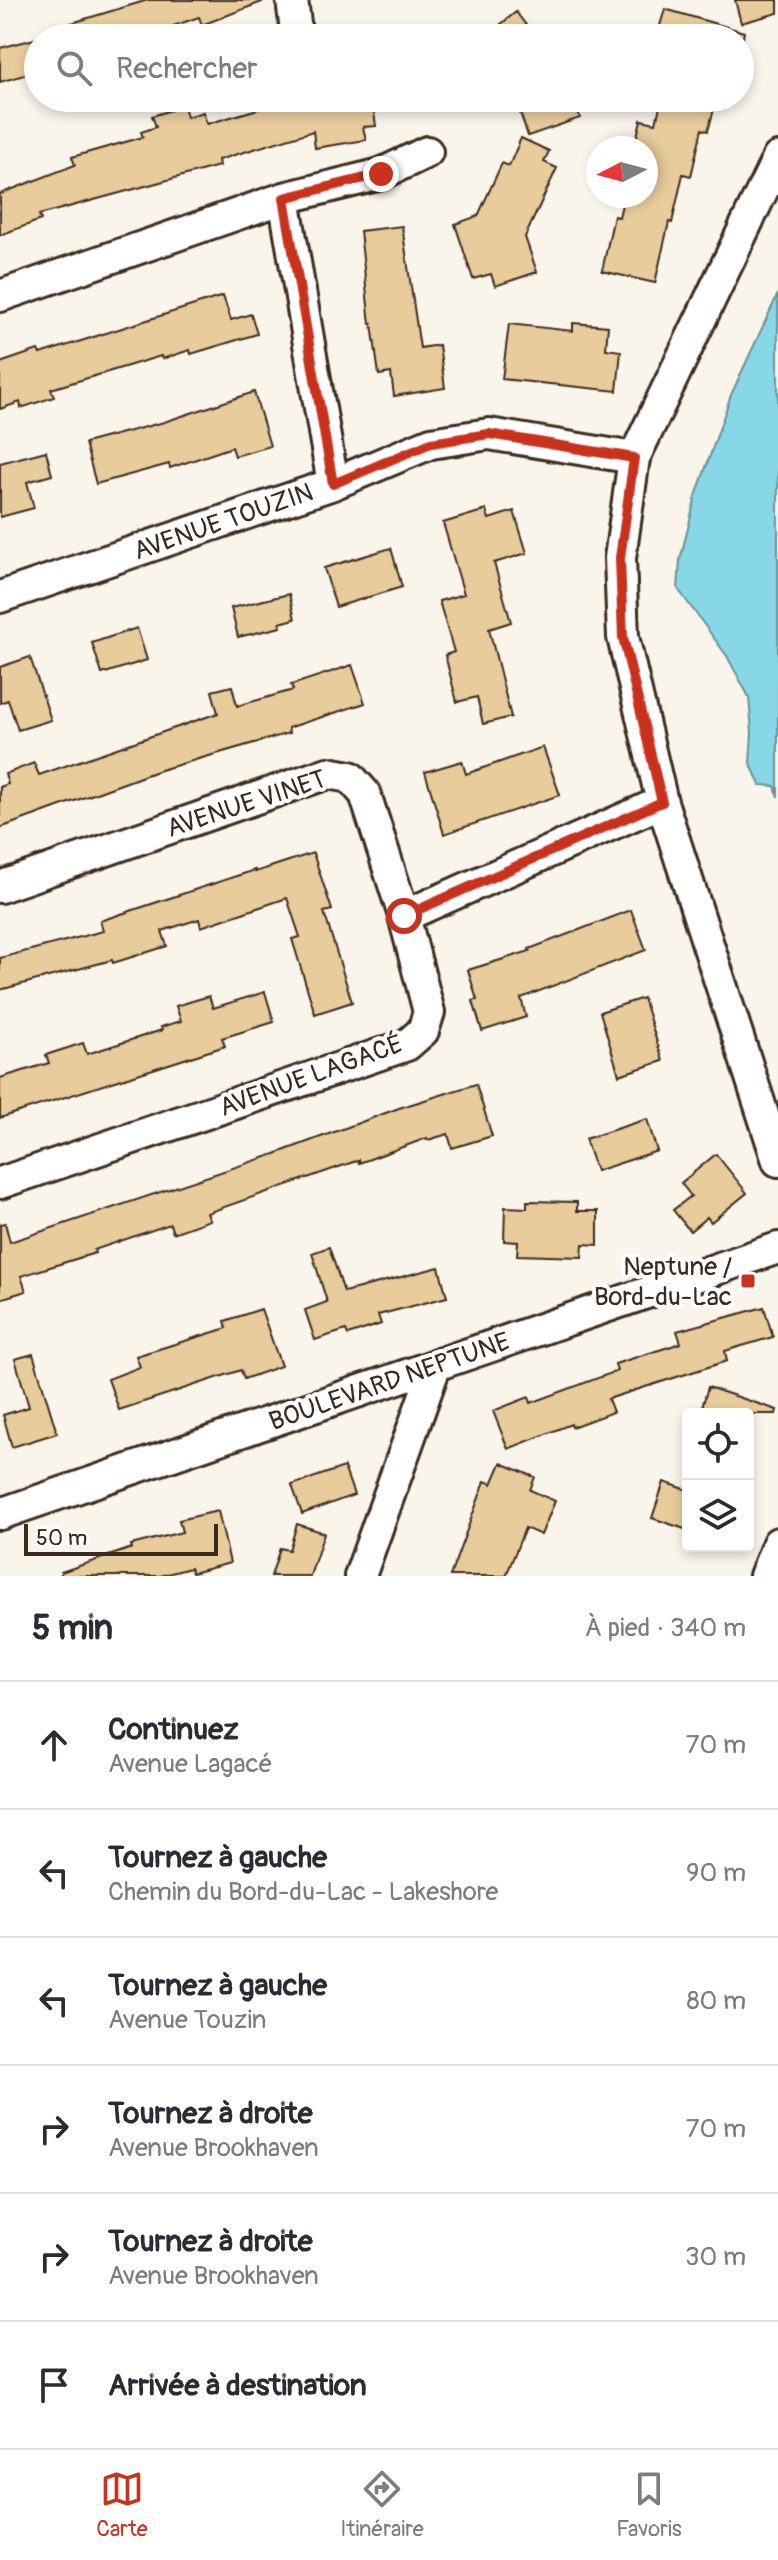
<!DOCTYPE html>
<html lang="fr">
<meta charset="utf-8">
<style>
body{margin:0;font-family:Pangolin,sans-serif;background:#f7f7f7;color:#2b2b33}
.controls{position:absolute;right:24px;bottom:24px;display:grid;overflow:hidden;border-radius:8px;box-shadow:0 4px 12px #0003}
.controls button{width:72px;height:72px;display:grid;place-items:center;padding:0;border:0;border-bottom:2px solid #e1e1e2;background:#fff;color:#2b2b33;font:40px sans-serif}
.compass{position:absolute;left:586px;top:136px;width:72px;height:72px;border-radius:50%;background:#fff;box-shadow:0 4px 12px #0003;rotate:264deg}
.scale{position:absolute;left:24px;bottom:20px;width:194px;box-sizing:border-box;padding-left:8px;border:4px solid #3b2a1e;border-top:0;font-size:22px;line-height:28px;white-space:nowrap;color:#3b2a1e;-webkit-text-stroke:6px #fff;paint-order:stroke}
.stop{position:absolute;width:24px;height:24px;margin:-18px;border:6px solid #c8321e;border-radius:50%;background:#fff}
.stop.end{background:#c8321e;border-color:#fff;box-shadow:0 2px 8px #0008}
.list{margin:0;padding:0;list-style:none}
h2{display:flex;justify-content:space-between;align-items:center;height:104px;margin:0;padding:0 32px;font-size:34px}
h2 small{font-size:26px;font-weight:400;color:#7c7c81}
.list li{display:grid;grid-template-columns:52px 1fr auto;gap:24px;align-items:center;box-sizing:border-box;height:128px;padding:0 32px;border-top:2px solid #e1e1e2}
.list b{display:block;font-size:30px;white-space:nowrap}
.list p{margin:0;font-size:26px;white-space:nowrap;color:#7c7c81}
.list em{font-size:26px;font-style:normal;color:#7c7c81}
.icon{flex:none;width:44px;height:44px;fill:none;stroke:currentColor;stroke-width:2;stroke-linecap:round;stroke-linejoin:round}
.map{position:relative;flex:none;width:778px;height:1576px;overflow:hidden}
.search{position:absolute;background:#fff;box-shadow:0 4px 12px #0003;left:24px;right:24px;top:24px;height:88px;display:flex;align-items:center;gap:20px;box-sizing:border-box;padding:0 28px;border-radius:44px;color:#7c7c81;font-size:30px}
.sheet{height:872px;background:#fff}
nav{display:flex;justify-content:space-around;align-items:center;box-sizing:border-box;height:112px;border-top:2px solid #e1e1e2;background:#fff;font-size:22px;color:#7c7c81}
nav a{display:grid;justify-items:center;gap:4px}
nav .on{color:#c8321e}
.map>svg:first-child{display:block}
.water{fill:#88d7e6;stroke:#699296;stroke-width:2}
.building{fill:#e8cc9c;stroke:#3b2a1e;stroke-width:2}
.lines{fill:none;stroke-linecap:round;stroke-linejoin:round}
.minor-casing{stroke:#3b2a1e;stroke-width:36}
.minor{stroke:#fff;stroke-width:30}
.route{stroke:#c8321e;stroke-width:10}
.poi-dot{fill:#c8321e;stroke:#fff;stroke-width:3}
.labels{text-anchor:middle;stroke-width:8;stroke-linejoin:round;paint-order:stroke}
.street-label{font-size:26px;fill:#3b2a1e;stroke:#fff}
.poi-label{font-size:26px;fill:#3b2a1e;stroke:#fff;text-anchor:end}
</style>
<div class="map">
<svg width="778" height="1576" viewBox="0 0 778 1576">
<rect width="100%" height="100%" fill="#faf5eb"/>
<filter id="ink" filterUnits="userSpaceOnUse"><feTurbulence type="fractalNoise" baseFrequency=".0125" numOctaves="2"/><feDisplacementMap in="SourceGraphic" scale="16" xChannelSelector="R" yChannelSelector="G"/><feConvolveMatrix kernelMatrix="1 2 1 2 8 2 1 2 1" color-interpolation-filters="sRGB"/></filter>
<g filter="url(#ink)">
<path class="water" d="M778,294V797L775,786L760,785L750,762L752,733L749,697L727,656L678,589L680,560L696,496L731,395Z"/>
<path class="building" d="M148,0H262V2L202,25L199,17L139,38H46L45,31Z
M735,0H778V13L741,23Z
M665,9L744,32L743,38H691L659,29Z
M516,12L536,38H484Z
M38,38V71L0,82V48Z
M295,98H372L376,126L363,127L366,140L315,148L313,131L218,160L219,166L39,215L41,220L0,235V194L75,165L72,157L143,137L141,132L156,127L152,116L184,106L187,117L203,112L207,124Z
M515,98H573L580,118L528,136Z
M662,98H717L708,131L702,129L691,176L683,174L672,223L669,222L655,283L602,271L614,216L619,217L624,196H646V148H634L641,120L656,123Z
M521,138L549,151L544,162L557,168L525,237L537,272L495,286L491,274L473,279L455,224L478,216L502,163L509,166Z
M402,226L420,348L439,345L445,388L394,396L391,373L379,375L372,324H370L360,231Z
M223,296L231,320L251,314L257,334L191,354L190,350L162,359L161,356L51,389L54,397L21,408L20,402L0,409V363L38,350L40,354Z
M573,323L608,326L606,349L621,351L617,391L502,379L509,324L573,331Z
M254,392L270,446L235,456L232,447L170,468L169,464L96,484L85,443L164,422Z
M46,451L52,475L27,482L34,508L0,517V463Z
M486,510L489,519L514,511L527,553L494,563L511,622L489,629L511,717L483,724L477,697L457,702L445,655L454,652L439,601L464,594L443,523Z
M391,548L402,587L336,607L324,568Z
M289,594L295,619L280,623L281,627L238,637L231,608Z
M137,628L147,660L102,674L92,643Z
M30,657L51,720L18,730L8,700L0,703V667Z
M352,665L365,703L288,728L289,733L157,771L0,828V787L8,784L5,774L34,763L39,775L218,713L212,691L232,686L237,706L293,690L291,685Z
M543,747L560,795L444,834L425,772L462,761L466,774Z
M313,853L332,910L324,912L352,1002L315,1014L292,939L300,937L287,898L201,927L199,919L162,931L167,946L113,963L112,960L0,990V958L103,931L100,921L255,870V872Z
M631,910L646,950L521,998L526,1017L482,1031L473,1001L477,1000L468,970L530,951L529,949Z
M265,992L274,1022L222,1038L225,1046L0,1118V1078L49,1063L46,1055L83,1043L87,1054L162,1030L161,1027L181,1021L176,1006L209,996L213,1008Z
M643,998L663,1061L619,1075L600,1012Z
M476,1084L492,1136L452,1148L448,1134L428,1140L427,1138L359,1163V1160L207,1213L210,1220L173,1233L170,1224L94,1250L95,1253L21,1276L26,1291L0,1299V1224L5,1223L10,1242L275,1154L399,1108Z
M647,1119L657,1151L596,1171L585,1139Z
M716,1154L747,1193L711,1222L707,1217L690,1231L673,1210L691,1196L681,1183Z
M527,1201L577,1202V1211H598V1245L583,1244L582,1257L517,1255L518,1242L504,1241L505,1207L527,1208Z
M329,1247L344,1292L439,1267L447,1297L378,1315L381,1324L348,1335L346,1330L315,1340L305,1310L327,1302L312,1253Z
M764,1307L773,1337L725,1351L727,1361L608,1399L613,1412L572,1427L571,1424L508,1449L493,1411L529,1397L531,1403L617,1371L615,1364L681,1343L677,1331Z
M261,1309L281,1366L244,1379L241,1370L119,1410L108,1379L140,1367L136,1356L227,1328L225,1321Z
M33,1354L57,1433L12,1447L3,1415L29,1407L15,1359Z
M708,1387L777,1410L776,1414H700Z
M501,1463L535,1477L530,1490L555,1501L541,1535L525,1528L506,1576H450L485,1481L492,1484Z
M344,1467L354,1495L302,1514L292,1485Z
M664,1482L688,1490V1530L652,1518Z
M218,1511L230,1563L192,1573L190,1568L160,1576H61V1572L132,1548L131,1545L182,1532L179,1520Z
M297,1524L324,1533L310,1576H271L280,1548L289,1550Z"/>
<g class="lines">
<g class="minor-casing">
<path id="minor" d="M292,0L295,23
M778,158L634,458L620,558L623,637L662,802L778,1161
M284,198L333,484
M0,296L284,198L381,174L427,152
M0,597L333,484L431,443L489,434L634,458
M0,887L328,773L350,777L365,794L404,916
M0,1183L407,1045L423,1031L429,1012L404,916L662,802
M0,1514L778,1248
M360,1576L436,1364
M765,1576L778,1543"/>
</g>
<use href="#minor" class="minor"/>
</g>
</g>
<g class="lines" filter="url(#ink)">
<path class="route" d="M381,174L284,198L333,484L431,443L489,434L634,458L620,558L623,637L662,802L404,916"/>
</g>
<rect class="poi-dot" x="740" y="1273" width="16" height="16" rx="4"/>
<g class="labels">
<g class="street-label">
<text transform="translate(223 521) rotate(-19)" y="9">AVENUE TOUZIN</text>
<text transform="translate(246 803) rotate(-18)" y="9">AVENUE VINET</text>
<text transform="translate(311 1075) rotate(-20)" y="9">AVENUE LAGACÉ</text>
<text transform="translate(389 1381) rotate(-19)" y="9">BOULEVARD NEPTUNE</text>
</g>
<g class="poi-label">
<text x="732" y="1275">Neptune /<tspan x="732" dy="30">Bord-du-Lac</tspan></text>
</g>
</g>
</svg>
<div class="controls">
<button><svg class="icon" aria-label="locate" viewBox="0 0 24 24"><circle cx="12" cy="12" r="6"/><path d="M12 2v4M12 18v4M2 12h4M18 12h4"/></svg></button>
<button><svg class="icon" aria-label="layers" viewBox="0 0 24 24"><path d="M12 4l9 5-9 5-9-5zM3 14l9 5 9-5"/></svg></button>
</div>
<svg class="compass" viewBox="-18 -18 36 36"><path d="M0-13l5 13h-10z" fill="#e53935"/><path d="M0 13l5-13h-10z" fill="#7c7c81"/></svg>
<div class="scale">50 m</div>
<div class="stop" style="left:404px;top:916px"></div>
<div class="stop end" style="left:381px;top:174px"></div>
<div class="search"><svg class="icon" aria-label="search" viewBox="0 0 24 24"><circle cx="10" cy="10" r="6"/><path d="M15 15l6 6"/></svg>Rechercher</div>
</div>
<section class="sheet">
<h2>5 min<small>À pied · 340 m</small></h2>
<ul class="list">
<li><svg class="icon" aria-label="ahead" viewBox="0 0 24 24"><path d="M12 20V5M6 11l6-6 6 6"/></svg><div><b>Continuez</b><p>Avenue Lagacé</p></div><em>70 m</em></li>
<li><svg class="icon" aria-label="left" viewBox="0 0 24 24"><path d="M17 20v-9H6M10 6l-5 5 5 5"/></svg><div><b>Tournez à gauche</b><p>Chemin du Bord-du-Lac - Lakeshore</p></div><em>90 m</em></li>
<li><svg class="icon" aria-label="left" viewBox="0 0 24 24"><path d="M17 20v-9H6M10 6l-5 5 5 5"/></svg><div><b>Tournez à gauche</b><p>Avenue Touzin</p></div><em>80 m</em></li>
<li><svg class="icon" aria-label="right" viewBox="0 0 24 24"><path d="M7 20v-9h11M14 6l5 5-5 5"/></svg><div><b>Tournez à droite</b><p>Avenue Brookhaven</p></div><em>70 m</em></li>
<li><svg class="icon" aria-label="right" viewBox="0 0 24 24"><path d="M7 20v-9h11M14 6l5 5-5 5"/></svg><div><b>Tournez à droite</b><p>Avenue Brookhaven</p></div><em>30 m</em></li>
<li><svg class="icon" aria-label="arrive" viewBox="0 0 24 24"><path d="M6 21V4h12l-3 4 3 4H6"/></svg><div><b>Arrivée à destination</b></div></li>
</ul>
</section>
<nav>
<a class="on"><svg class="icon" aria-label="map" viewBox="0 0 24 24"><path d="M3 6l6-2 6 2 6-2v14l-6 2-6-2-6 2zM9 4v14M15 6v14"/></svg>Carte</a>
<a><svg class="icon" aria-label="directions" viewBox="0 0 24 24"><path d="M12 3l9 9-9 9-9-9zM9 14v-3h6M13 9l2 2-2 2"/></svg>Itinéraire</a>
<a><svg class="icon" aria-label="saved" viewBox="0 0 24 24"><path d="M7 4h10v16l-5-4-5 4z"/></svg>Favoris</a>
</nav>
